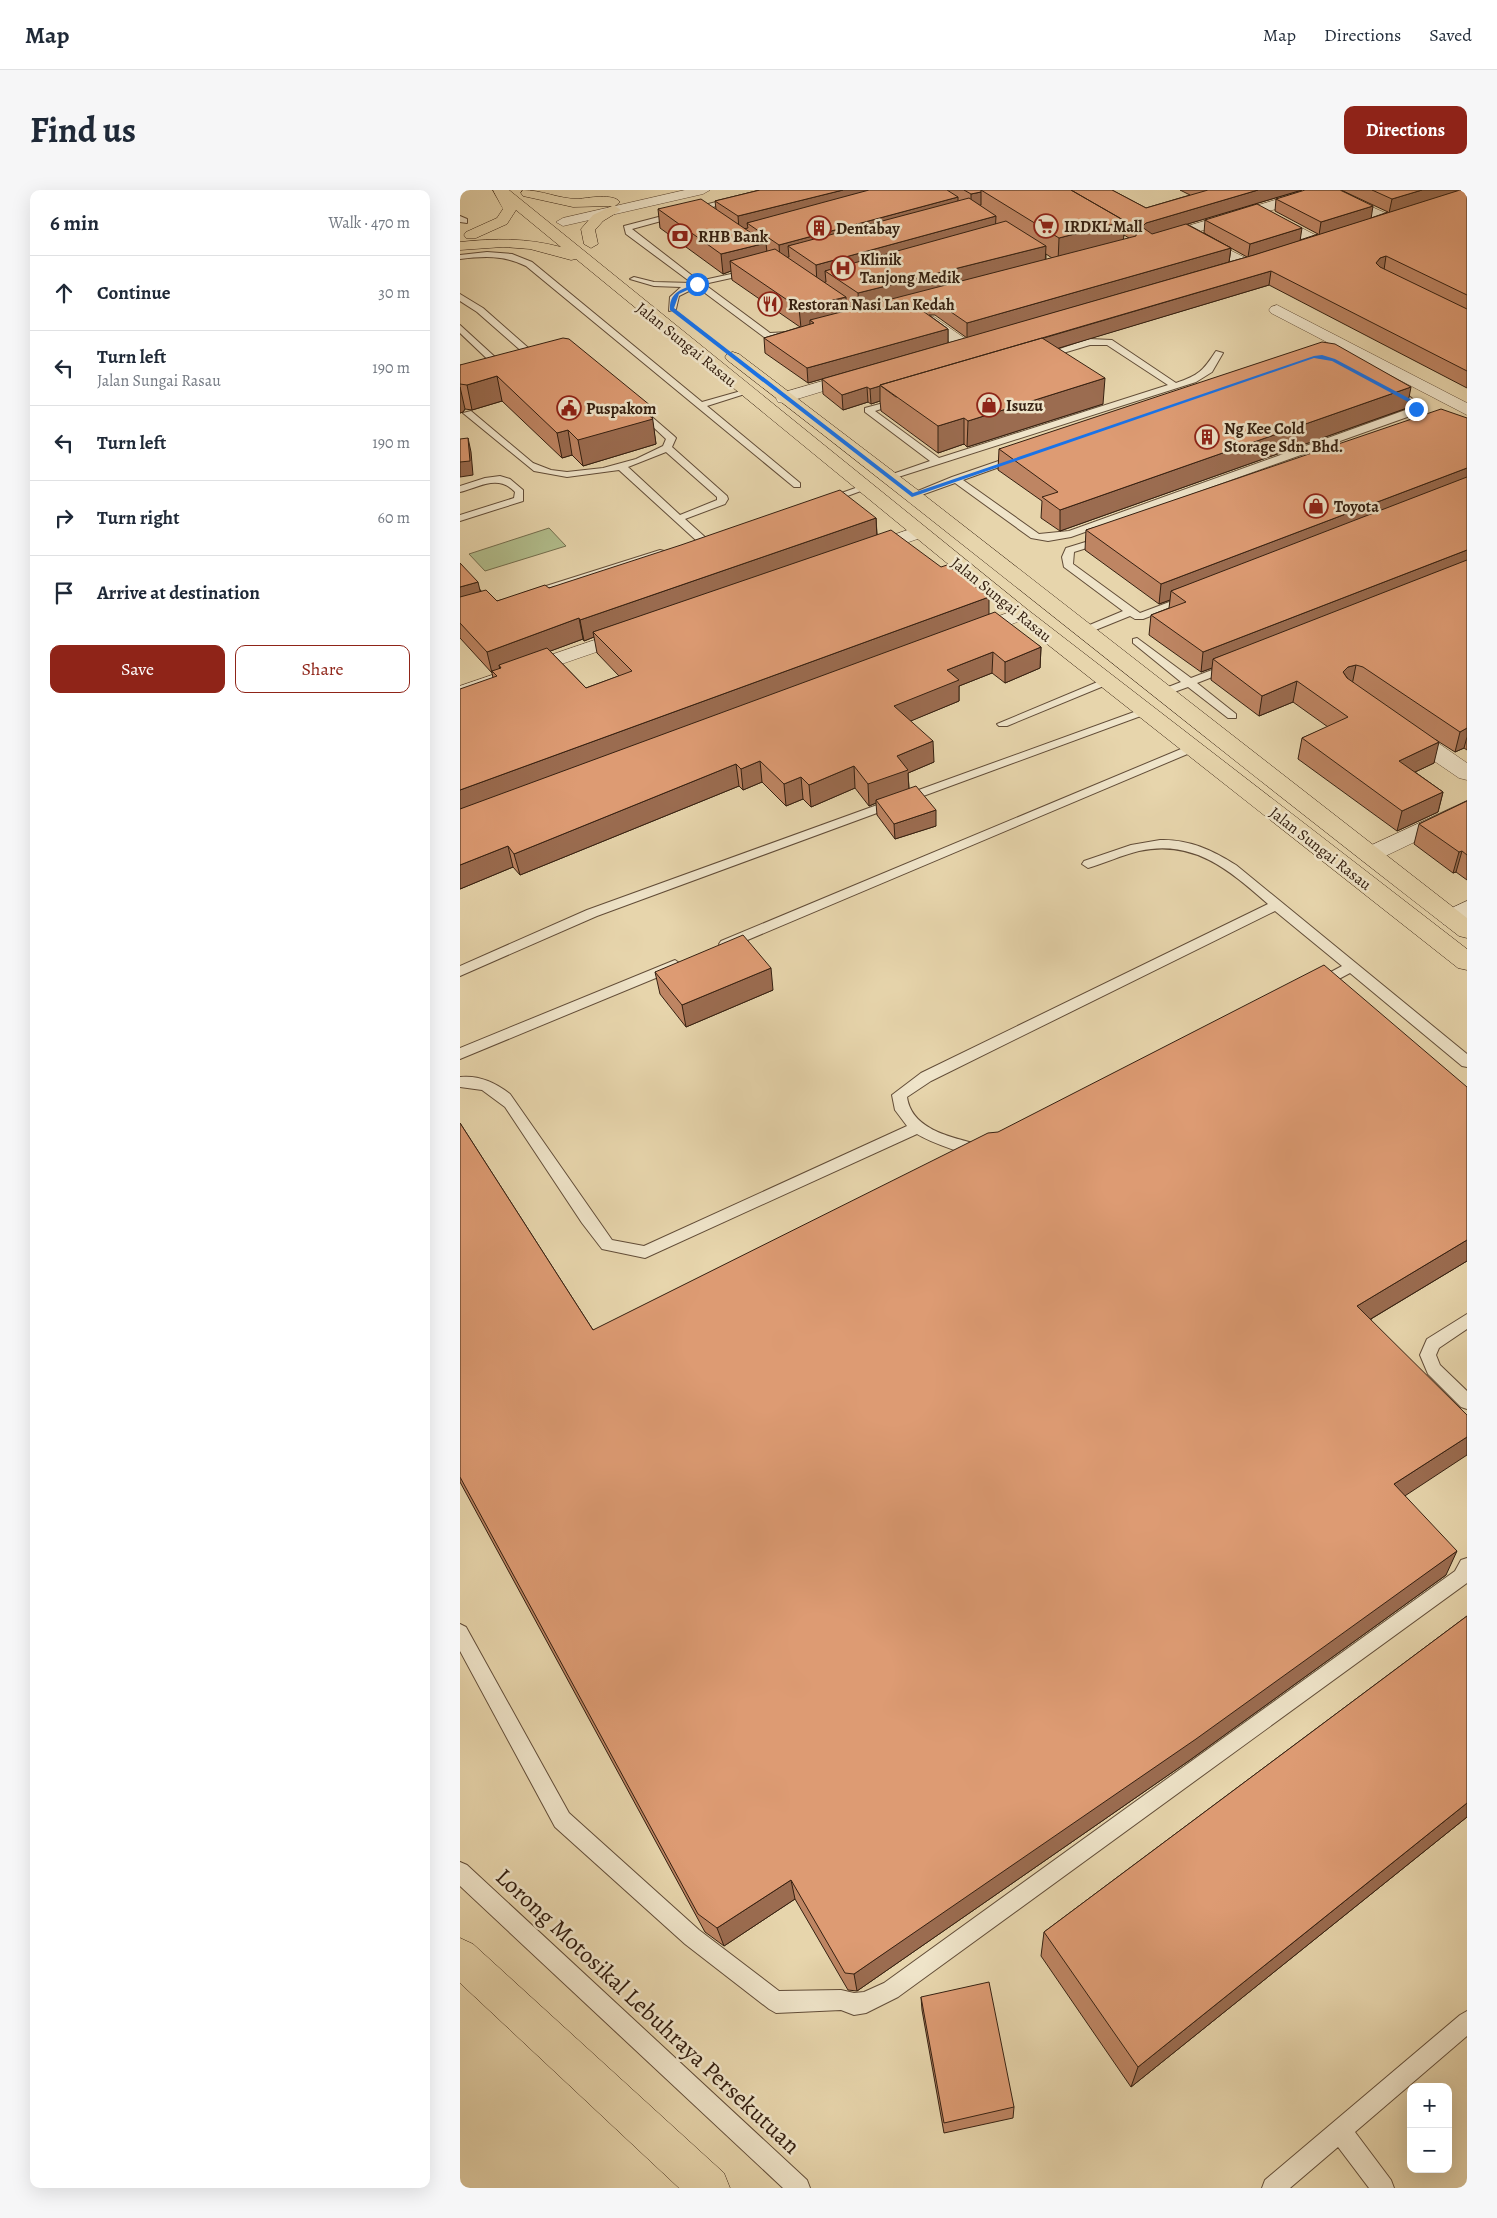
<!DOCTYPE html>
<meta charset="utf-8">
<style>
body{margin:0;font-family:Alegreya,serif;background:#f6f6f7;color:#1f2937}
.controls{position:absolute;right:15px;bottom:15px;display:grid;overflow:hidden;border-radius:10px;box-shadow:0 5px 20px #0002}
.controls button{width:45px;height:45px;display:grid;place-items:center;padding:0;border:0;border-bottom:1px solid #e0e1e3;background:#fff;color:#1f2937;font:25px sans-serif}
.stop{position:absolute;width:15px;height:15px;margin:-11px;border:4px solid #1a73e8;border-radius:50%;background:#fff}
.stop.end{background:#1a73e8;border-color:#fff;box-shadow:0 1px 5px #0008}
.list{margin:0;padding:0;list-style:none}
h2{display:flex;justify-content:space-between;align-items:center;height:65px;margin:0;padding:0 20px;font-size:21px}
h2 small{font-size:16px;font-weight:400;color:#747a83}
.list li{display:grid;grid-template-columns:32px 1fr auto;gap:15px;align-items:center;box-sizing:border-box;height:75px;padding:0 20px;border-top:1px solid #e0e1e3}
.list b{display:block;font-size:19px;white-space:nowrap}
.list p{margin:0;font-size:16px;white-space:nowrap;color:#747a83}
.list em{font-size:16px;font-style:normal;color:#747a83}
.actions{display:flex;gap:10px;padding:15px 20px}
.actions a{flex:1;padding:11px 0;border:1px solid #8f2418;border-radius:10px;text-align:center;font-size:18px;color:#8f2418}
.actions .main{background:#8f2418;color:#fff}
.icon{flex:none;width:28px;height:28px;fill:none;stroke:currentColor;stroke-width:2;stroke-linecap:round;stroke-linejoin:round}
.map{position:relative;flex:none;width:1007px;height:1998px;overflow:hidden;border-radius:10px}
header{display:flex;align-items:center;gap:30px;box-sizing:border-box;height:70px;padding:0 25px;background:#fff;border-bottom:1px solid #e0e1e3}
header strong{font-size:24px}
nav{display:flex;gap:28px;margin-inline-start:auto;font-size:18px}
.intro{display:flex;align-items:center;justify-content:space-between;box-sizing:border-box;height:120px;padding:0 30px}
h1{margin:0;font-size:35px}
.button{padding:12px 22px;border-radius:10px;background:#8f2418;color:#fff;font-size:18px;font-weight:700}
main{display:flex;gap:30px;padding:0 30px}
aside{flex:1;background:#fff;border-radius:10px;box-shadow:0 5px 20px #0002}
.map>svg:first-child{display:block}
.green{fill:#b2be8d;stroke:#746f4f}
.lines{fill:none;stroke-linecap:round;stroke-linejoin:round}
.service-casing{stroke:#624d38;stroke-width:2}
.minor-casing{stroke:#624d38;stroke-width:1}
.tertiary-casing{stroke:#624d38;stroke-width:1}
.primary-casing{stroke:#352011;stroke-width:1}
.trunk-casing{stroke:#352011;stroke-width:1}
.service{fill:#efe4c9;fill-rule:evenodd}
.minor{fill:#efe4c9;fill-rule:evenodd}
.tertiary{fill:#efe4c9;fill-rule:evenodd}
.primary{fill:#e7d5ac;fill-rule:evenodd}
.trunk{fill:#e7d5ac;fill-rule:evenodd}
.wall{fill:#be8563;stroke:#352011;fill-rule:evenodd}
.shaded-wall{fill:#9b6c50;stroke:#352011}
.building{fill:#dd9b73;stroke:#352011}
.route{fill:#1a73e8}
.labels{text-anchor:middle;stroke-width:5;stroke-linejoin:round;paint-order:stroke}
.far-poi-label{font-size:16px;font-weight:bold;fill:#352011;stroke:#efe4c9;text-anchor:start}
.far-street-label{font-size:16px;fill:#352011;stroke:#efe4c9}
.near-street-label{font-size:24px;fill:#352011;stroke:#efe4c9}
</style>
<header>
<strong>Map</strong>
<nav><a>Map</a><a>Directions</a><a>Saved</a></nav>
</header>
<div class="intro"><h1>Find us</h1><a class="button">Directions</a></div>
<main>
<aside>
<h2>6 min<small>Walk · 470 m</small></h2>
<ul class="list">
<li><svg class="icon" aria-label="ahead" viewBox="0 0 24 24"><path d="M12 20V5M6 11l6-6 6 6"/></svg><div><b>Continue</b></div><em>30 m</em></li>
<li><svg class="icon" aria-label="left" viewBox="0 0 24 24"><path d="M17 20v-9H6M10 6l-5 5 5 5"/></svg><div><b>Turn left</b><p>Jalan Sungai Rasau</p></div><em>190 m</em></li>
<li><svg class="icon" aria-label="left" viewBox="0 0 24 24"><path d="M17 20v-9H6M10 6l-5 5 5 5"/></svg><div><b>Turn left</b></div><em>190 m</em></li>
<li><svg class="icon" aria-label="right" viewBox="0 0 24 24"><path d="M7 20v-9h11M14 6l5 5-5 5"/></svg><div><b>Turn right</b></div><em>60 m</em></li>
<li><svg class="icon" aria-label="arrive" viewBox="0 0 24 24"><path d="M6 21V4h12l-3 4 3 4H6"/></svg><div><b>Arrive at destination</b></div></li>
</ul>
<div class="actions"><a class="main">Save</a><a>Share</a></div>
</aside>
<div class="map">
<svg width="1007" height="1998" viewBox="0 0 1007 1998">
<rect width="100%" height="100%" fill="#e7d5ac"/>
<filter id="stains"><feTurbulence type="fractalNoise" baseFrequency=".004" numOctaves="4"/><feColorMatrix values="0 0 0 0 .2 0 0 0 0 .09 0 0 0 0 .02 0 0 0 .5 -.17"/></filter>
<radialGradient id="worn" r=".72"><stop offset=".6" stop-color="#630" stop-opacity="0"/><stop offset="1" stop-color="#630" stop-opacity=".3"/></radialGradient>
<path class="green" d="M89,338L106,356L25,381L9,364Z"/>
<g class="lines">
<g class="service-casing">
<path id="service" d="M302,0H315L172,39L239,91L294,79V83L244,94L310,143L329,142L333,145L332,147L313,150L304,147L237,97L219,106L216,119L209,121L210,107L221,97L194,96L170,89L174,87L194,92L232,93L166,44L164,36Z
M0,26L7,29V33L0,32Z
M27,62L52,64L72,72L242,212L288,199V203L247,216L340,293V297H334L66,76C44,65 24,66 0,69V65Z
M0,104L23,118L81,169V173H75L17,122L0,111Z
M0,135L47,178V182H41L0,143Z
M629,149L652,150L716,193C739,185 743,181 756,161L763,163L752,182L736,192L432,289L424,287L470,271L405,222V218L442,208V212L415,221L479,268L708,195L647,155H630L583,169L579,166Z
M929,199C941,198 955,209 961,219L953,225L611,347L588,351L571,348L495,293L456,307L448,305L492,287L556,265L559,266V270L503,290L579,344L609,341L951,218L948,214L929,203Z
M178,215L214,246L216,248L212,257L267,306L268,309L265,314L225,329L246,348V352H238L159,280L107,287L74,281L3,223L11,221L73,273L91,280L107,282L143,278L176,269L203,256L206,249L175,220V216ZM206,262L257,307V310L220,325L168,277Z
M40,286L50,289L63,300V311L0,331V325L54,308L55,302C38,284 20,297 0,302V296L25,288Z
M401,296L409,298L371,312L362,310Z
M645,346L650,349L649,351L614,362L613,374L680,423L728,405L733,408L732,410L683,429H675L670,426L628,443H620V439L663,421L604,377L602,367L606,358Z
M200,360L204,361V365L73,405H65L64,403Z
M677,448L731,488L765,475H773V479L737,493L776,524V528H768L728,497L706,505H698V501L721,492L673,453V449Z
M647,488L651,489V493L547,536H539L537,534Z
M685,518L689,519V523L137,726L0,786V776L127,720Z
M733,554L739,558L737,560L271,757H261L259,754L261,751Z
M700,650C729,649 752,660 776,675L1007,864V877L1002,876L890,783L864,797H854L852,794L854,791L882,776L815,721L471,891L447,907C452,943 499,948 527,957L529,961L527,965C513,969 470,952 457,944L185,1068L142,1059L122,1033L45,917L22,900L0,897V887C19,885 35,892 50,904L152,1050L184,1056L447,936L435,920L432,905L461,883L808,714C769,680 734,649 679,661C662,665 645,673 628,678L622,674L624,671L671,655Z
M215,770L222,775L220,778L0,869V858Z
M1007,1124V1139L979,1158L976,1165L980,1175L1007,1201V1219L1001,1217L968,1184L960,1165L967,1149Z
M1007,1368V1393L438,1807L406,1823L394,1825L381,1820L316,1823L309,1819L225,1754L95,1637L0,1461V1434L6,1437L109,1623L239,1740L319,1801L381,1800L394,1803L404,1802L424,1793L995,1381L1001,1370Z
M0,1672L7,1675L347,1990L350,1998H323L0,1696Z
M1007,1821V1846L895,1942L931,1990L934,1998H909L878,1957L830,1998H802L805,1990L1000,1825Z"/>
</g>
<g class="minor-casing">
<path id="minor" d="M849,0H871L869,3L809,21L863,49L865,52L863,55H853L803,28L802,23L699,53L692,49L694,46Z
M879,2L932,26L934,29L927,33L922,32L874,9L872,6Z
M737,44L792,71L794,74L792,77H782L732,51L730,48Z
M817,115L1007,213V225L811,123L809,120L811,117Z
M468,125L474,127L510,152L512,155L510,158H498L462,133L460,130L462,127Z
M397,181L403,183L405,186L403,189L324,213L318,212L316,208L318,204Z
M459,336L466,338L468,342L466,346L406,367L399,365L397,361L399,357Z
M561,418L568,420L571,424L568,428L511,449L504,447L501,443L504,439Z
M170,438L177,440L180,444L177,448L0,509V496Z
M947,536L955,537L1007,573V590L999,588L939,547L936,542L939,537Z
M1007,611V627L917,670L909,672L901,670L898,665L901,660Z
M1007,711V729L991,736L983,734L979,728L983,722Z"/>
</g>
<g class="tertiary-casing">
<path id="tertiary" d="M225,0H250L243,4L103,36L96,32L103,28Z"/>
</g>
<g class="primary-casing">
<path id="primary" d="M33,0H49L568,420L1007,759V780L998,778L554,428L116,69L111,70L70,59L43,57L0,60V52C35,48 67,48 101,57L56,20L47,34L16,48H6L4,45L6,42L37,28L43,19Z
M63,0C82,0 99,9 118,9C128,8 153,3 160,12L155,16L161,20L143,31L135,40L138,54L131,58L124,54L121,39L133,25L152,16L113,17L63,6L61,3Z
M273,162L279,164L459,301L1007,728V748L999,746C753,556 513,360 267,170L265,167L267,164Z"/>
</g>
<g class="trunk-casing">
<path id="trunk" d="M0,1748L13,1754L264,1983L270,1998H219L0,1793Z"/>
</g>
<use href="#service" class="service"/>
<use href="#minor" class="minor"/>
<use href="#tertiary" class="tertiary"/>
<use href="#primary" class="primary"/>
<use href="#trunk" class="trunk"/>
</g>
<path class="wall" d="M300,0H652L686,18L730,5L720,0H842L727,34L771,58L769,72L787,67L744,43L745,30L840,50L858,44L815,21L816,9L911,28L928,22L881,0H1007V198L809,95L598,158L643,214L507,257L504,254L478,263L421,221L420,211L411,214L408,212L383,220L363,204L362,189L348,193L305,163L304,148L340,137L272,90L271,81L263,84L200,38L198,19H256L255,11ZM664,45L669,48L663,50ZM586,64L592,68L586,70ZM386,114L394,119L386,121ZM469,125H475L507,148L488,153V139Z
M0,175L192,229L196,254L123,276L112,265L102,268L42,211L12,220L5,219L3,222L0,223Z
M947,218L600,341L581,328L582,311L538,280L539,259Z
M1007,228V560L1004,558L995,562L976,550L974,573L955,582L983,602L978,622L937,641L838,569L842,548L868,537L833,512L799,526L751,490L752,478L741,482L689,445L691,425L709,418L710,410L699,414L625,360L626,340Z
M416,328L417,344L529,424L581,457L580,478L545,493L532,483L499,496V511L450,531L474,572L448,583L449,598L476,636L435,649L417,625L416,613L409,616L395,598L351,617L343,609L326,616L302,592L283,600L279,596L60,685L53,677L0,699L33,488L32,483L0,448V373L21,401L37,411L89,398ZM134,447L137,463L159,486L126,498L90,461L123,449L124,451Z
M1007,611V690L996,682L993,683L954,654L959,634Z
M195,782L313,800L226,837L200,804Z
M0,933L133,1140L1007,1071L911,1129L945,1306L986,1385L730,1570L397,1801L388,1800L335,1709L264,1756L245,1742L0,1292Z
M1007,1426V1627L671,1897L581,1766L584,1742Z
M461,1807L554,1917L553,1928L484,1943L462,1820Z"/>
<path class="shaded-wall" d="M383,0H438L287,33L288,38L279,40L278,26Z
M798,0H842L684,47L682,37L686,33Z
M962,0H1004L929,23L932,9Z
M521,2V15L511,18V4Z
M498,7V21L328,56L329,67L320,69L319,55Z
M913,16L911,29L859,45L861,32Z
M536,26L535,44L365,81L366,92L357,94L356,75Z
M665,31L663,55L598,72L599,48Z
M842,38L840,51L788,67L790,54Z
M306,53L308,72L270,71L271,81L263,84L261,64Z
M586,56L585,75L399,123L398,103Z
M771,58L769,72L507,148V133Z
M926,66L924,80L913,87L916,73L920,68Z
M811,81L809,95L436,207L421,196Z
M386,107L387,126L354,133L350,130V135L341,138L339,118Z
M462,111V125L458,114Z
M488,139V153L348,193L347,178Z
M37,186L42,211L12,220L7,195Z
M645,188L643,214L507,257L508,231Z
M420,196V211L411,214L410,199Z
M0,197L5,219L3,222L0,223Z
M407,197L408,212L383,220L382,205Z
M951,197L947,218L600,341V320Z
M191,216L196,254L123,276L118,250L182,219Z
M504,228V254L478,263V236Z
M108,240L112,265L102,268L97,243Z
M8,248L11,262L13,285L0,287V272Z
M1007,278V296L711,401L710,410L699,414L701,394Z
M416,328L417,349L133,442L134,447L124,451L120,430Z
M1007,360V378L753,469L752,478L741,482L743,462Z
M18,392L23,413L0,420V397Z
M529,407V428L0,624V600Z
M119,428L123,449L42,479L39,475L40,480L32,481V483L27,462Z
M581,457L580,478L545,493V472Z
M533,462L532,483L499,496V511L434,538V516L487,480Z
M896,475L892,495L883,482L888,477Z
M837,491L833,512L799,526L802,506Z
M1007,538V547L1004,558L995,562L1000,542Z
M473,551L474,572L448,583L449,601L416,610V613L409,616L408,594L437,566Z
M979,552L974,573L934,592L939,571Z
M300,571L302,592L283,600L281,579Z
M276,574L279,596L60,685L54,664Z
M394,576L395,598L351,617L349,595Z
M341,587L343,609L326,616L324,594Z
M983,602L978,622L937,641L942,621Z
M476,620V636L435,649L434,634Z
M48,656L53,677L0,699V675Z
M1002,661L996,682L993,683L999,662Z
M311,778L313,800L226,837L222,815Z
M1007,1050V1071L889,1142L897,1116Z
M1007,1247V1265L925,1319L934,1294Z
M997,1361L986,1385L730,1570L397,1801L394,1784Z
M1007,1613V1627L671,1897L678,1877Z
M331,1690L335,1709L264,1756L257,1738Z"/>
<path class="building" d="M300,0H383L278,26L255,11Z
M409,0H487L498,7L319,55L287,33Z
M504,0H521V2L511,4Z
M521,0H611L665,31L599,48Z
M611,0H652L686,18L748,0H798L686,33L682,37L692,44L726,34L771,58L507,133L475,111H462L458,114L460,119L488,139L347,178L304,148L354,133L350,130L676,46L677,38Z
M845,0H880L913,16L861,32L816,9Z
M912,0H962L932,9Z
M1000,0H1007V105L926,66L920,68L916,73L920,77L1007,119V181L811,81L582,148L420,195V196L410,199L407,197L382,205L362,189L794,65Z
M509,8L536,26L356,75L328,56Z
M241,9L306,53L261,64L198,19Z
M797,14L842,38L790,54L745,30Z
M546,31L586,56L398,103L365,81Z
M315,59L386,107L339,118L270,71Z
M103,148L109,149L191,216L182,219L193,229L118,250L108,240L97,243L37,186L7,195L0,194V175Z
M582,148L645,188L508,231L504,228L478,236L420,195Z
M862,152L875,154L951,197L600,320L582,307L598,302L539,259Z
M981,219L1007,228V278L701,394L626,340Z
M8,248L10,271L0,272V249Z
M1007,287V360L743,462L691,425L726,412L711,401Z
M380,300L416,328L120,430L119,428L27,462L0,433V407L26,400L37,411L85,395L89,398L221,355Z
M431,340L481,377L487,375L529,407L0,600V499L37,486L32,481L41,478L39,475L87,458L126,498L172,481L133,442Z
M1007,370V538L1000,542L903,477L896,475L888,477L883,482L887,488L979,552L939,571L983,602L942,621L842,548L888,527L837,491L802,506L753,469Z
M0,373L18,392L0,397Z
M535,422L581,457L545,472L533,462L487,480L499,490L434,516L473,551L437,566L448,580L408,594L394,576L349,595L341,587L324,594L300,571L281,579L276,574L54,664L48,656L0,675V619Z
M456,596L476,620L434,634L416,610Z
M1007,611V665L1002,661L999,662L959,634Z
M283,745L311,778L222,815L195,782Z
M864,775L1007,897V1050L897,1116L1007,1225V1247L934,1294L997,1361L736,1549L394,1784L385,1783L331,1690L257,1738L238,1724L0,1287V933L133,1140L528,943L538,942Z
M1007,1426V1613L678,1877L584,1742Z
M529,1792L554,1917L484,1933L461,1807Z"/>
<path class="route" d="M236,94H240L219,104L214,118L453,303L854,166L862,165L875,169L954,211L958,219L954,220L950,213L872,171L854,168L452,307L210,120C209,102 222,99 236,94Z"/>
<defs>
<g id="supermarket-ring" transform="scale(1.25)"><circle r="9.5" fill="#efe4c9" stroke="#8f2418" stroke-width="1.5"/><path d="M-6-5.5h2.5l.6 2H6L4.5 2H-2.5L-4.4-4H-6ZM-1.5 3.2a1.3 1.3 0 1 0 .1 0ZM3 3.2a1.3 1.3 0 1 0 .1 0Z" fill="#8f2418"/></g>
<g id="building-ring" transform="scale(1.25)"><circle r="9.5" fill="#efe4c9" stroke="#8f2418" stroke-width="1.5"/><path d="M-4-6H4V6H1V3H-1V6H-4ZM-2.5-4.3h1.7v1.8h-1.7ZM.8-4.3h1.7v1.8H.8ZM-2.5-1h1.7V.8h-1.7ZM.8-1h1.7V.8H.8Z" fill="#8f2418"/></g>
<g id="bank-ring" transform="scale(1.25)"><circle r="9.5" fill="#efe4c9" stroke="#8f2418" stroke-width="1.5"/><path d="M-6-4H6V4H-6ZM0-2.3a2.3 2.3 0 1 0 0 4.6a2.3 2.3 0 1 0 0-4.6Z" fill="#8f2418"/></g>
<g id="hospital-ring" transform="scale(1.25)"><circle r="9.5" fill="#efe4c9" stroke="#8f2418" stroke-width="1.5"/><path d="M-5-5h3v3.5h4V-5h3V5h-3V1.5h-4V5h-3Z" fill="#8f2418"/></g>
<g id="restaurant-ring" transform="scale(1.25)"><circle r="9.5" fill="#efe4c9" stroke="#8f2418" stroke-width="1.5"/><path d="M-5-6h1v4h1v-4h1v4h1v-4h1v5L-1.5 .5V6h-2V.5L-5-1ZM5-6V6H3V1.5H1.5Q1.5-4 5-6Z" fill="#8f2418"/></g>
<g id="shop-ring" transform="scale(1.25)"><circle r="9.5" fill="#efe4c9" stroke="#8f2418" stroke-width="1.5"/><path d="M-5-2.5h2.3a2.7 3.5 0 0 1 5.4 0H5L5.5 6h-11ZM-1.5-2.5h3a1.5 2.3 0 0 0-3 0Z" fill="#8f2418"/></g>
<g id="civic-ring" transform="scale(1.25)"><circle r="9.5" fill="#efe4c9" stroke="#8f2418" stroke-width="1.5"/><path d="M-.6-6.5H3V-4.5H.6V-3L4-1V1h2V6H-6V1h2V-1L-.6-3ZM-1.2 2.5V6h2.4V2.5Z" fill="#8f2418"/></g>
</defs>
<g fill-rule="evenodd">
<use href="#supermarket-ring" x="586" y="36"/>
<use href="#building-ring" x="359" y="38"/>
<use href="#bank-ring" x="220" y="46"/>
<use href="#hospital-ring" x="383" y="78"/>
<use href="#restaurant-ring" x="310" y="114"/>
<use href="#shop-ring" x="529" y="215"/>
<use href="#civic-ring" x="109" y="218"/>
<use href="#building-ring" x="747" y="247"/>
<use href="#shop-ring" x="856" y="316"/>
</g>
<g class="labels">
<g class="far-poi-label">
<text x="604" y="42">IRDKL Mall</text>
<text x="376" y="44">Dentabay</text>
<text x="238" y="52">RHB Bank</text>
<text x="400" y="75">Klinik<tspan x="400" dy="18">Tanjong Medik</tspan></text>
<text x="328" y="120">Restoran Nasi Lan Kedah</text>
<text x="546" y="221">Isuzu</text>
<text x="126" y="224">Puspakom</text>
<text x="764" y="244">Ng Kee Cold<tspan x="764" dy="18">Storage Sdn. Bhd.</tspan></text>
<text x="874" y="322">Toyota</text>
</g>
<g class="far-street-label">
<text transform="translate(227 154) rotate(39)" y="6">Jalan Sungai Rasau</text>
<text transform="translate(542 409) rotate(39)" y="6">Jalan Sungai Rasau</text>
<text transform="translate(861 658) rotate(38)" y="6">Jalan Sungai Rasau</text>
</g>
<g class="near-street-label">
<text transform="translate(188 1821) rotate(43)" y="8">Lorong Motosikal Lebuhraya Persekutuan</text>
</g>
</g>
<rect width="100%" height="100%" filter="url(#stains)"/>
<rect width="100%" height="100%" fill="url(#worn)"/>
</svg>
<div class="controls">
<button>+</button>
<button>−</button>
</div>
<div class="stop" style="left:237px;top:94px"></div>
<div class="stop end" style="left:956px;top:219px"></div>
</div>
</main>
